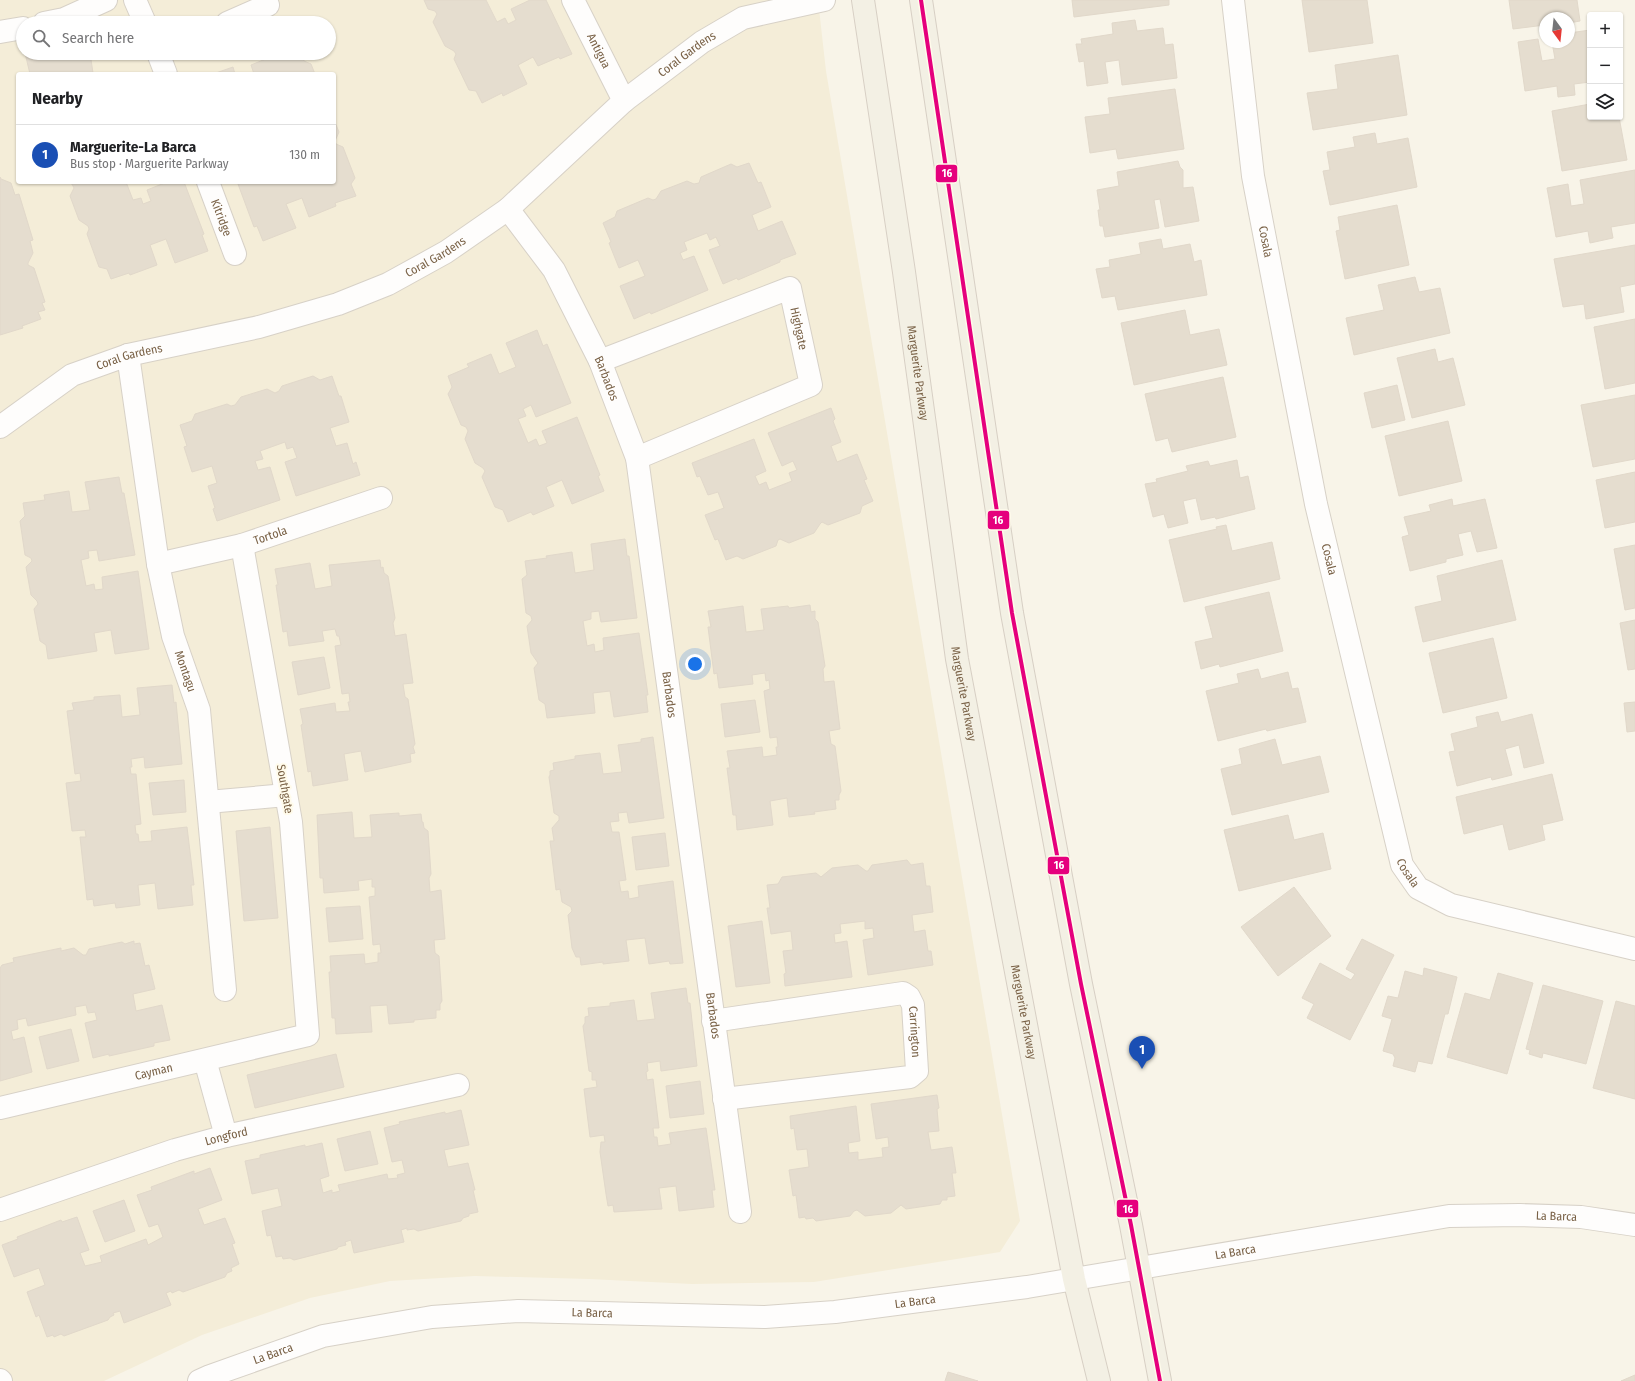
<!DOCTYPE html>
<meta charset="utf-8">
<style>
body{margin:0;font-family:"Fira Sans Condensed",sans-serif;background:#f2f2f2;color:#202124}
.controls{position:absolute;right:12px;top:12px;display:grid;overflow:hidden;border-radius:4px;box-shadow:0 1px 3px #0004}
.controls button{width:36px;height:36px;display:grid;place-items:center;padding:0;border:0;border-bottom:1px solid #e0e0e0;background:#fff;color:#202124;font:20px sans-serif}
.compass{position:absolute;left:1539px;top:12px;width:36px;height:36px;border-radius:50%;background:#fff;box-shadow:0 1px 3px #0004;rotate:165deg}
.you{position:absolute;left:695px;top:664px;width:14px;height:14px;margin:-10px;border:3px solid #fff;border-radius:50%;background:#1a73e8;box-shadow:0 0 0 6px #1a73e833}
.badge{display:grid;place-items:center;width:26px;height:26px;border-radius:50%;background:#5c554d;color:#fff;font-size:13px;font-weight:700}
.pin{position:absolute;translate:-50% -33px;filter:drop-shadow(0 1px 2px #0008)}
.pin::after{content:'';position:absolute;top:21px;width:14px;height:12px;background:inherit;clip-path:polygon(0 0,100% 0,50% 100%)}
.list{margin:0;padding:0;list-style:none}
h2{display:flex;justify-content:space-between;align-items:center;height:52px;margin:0;padding:0 16px;font-size:17px}
h2 small{font-size:13px;font-weight:400;color:#757577}
.list li{display:grid;grid-template-columns:26px 1fr auto;gap:12px;align-items:center;box-sizing:border-box;height:60px;padding:0 16px;border-top:1px solid #e0e0e0}
.list b{display:block;font-size:15px;white-space:nowrap}
.list p{margin:0;font-size:13px;white-space:nowrap;color:#757577}
.list em{font-size:13px;font-style:normal;color:#757577}
.icon{flex:none;width:22px;height:22px;fill:none;stroke:currentColor;stroke-width:2;stroke-linecap:round;stroke-linejoin:round}
.map{position:relative;flex:none;width:1635px;height:1381px;overflow:hidden}
.search{position:absolute;background:#fff;box-shadow:0 1px 3px #0004;left:16px;top:16px;width:320px;height:44px;display:flex;align-items:center;gap:10px;box-sizing:border-box;padding:0 14px;border-radius:22px;color:#757577;font-size:15px}
.panel{position:absolute;background:#fff;box-shadow:0 1px 3px #0004;left:16px;top:72px;width:320px;height:112px;border-radius:4px}
.map>svg:first-child{display:block}
.residential{fill:#f4edd8;fill-rule:evenodd}
.building{fill:#e5ddcf;stroke:#e1d8ca}
.lines{fill:none;stroke-linecap:round;stroke-linejoin:round}
.minor-casing{stroke:#d7d1c7;stroke-width:24}
.major-casing{stroke:#d7cfc4;stroke-width:24}
.minor{stroke:#fefdfc;stroke-width:22}
.major{stroke:#f3f0e4;stroke-width:22}
.bus-1-casing{stroke:#fffbeb;stroke-width:7}
.bus-1{stroke:#e5007d;stroke-width:4}
.labels{text-anchor:middle;stroke-width:4;stroke-linejoin:round;paint-order:stroke}
.street-label{font-size:12px;fill:#796146;stroke:#fffbeb}
.line-badge{stroke:#fffbeb;stroke-width:1.5}
.badge-label{font-size:11px;text-anchor:middle;font-weight:bold;fill:#fff}
</style>
<div class="map">
<svg width="1635" height="1381" viewBox="0 0 1635 1381">
<rect width="100%" height="100%" fill="#f8f4e8"/>
<path class="residential" d="M0,0H818L826,71L1020,1221L1000,1252L814,1282L692,1284L589,1279L475,1276L390,1281L310,1298L202,1335L104,1381H0ZM23,23H329V53H23ZM18,74H334V182H18Z"/>
<path class="building" d="M424,0H486L497,22L505,18L508,24L516,20L511,9L530,0H546L572,54L560,59L559,57L538,66L533,57L518,65L527,84L503,96L502,93L482,103L476,91L469,90L454,59L456,54L454,51L445,46L433,22L437,14L435,11L428,9Z
M1072,0H1169V5L1074,17Z
M1302,0H1367L1373,43L1309,52Z
M1509,0H1577L1580,21L1569,23V18H1545V25L1513,29Z
M1135,20L1137,31L1163,28L1165,45L1173,44L1177,78L1122,85L1119,60L1105,62L1108,83L1087,86L1084,61L1079,62L1076,44H1082L1081,39L1113,34L1112,23Z
M1590,30V82L1574,84L1575,95L1558,97L1557,86L1525,91L1518,42L1538,39L1542,61L1555,59L1552,42H1569V33Z
M25,53H90L93,73L86,74H30Z
M290,53H300L304,61L311,64L315,74H254L251,65L278,54L279,57Z
M1398,55L1407,115L1313,130L1307,93L1338,89L1335,65Z
M233,67L235,74H213Z
M1175,89L1184,149L1118,159L1116,149L1090,153L1085,117L1110,114L1108,98Z
M1590,104V117H1619L1627,160L1562,171L1552,111Z
M334,120L339,132L335,141L336,144L343,147L355,178L351,184L356,196L335,203L336,206L309,217L302,198L286,204L296,228L263,241L257,226L254,227L238,184L240,182H334Z
M1375,133L1377,144L1408,138L1417,187L1330,205L1323,171L1330,170L1327,152L1355,147L1353,137Z
M1178,161L1180,167L1183,170V188L1193,187L1199,221L1165,227L1160,199L1154,200L1159,228L1105,237L1103,226H1100L1098,210H1100L1097,190L1119,186L1117,172Z
M749,163L758,183L761,182L771,207L752,215L758,231L782,221L796,254L780,260V262L738,280L737,278L723,284L709,250L720,246L716,237L710,240L707,233L684,242L687,250L680,253L683,260L694,256L708,290L651,314L650,312L634,319L620,286L645,276L638,260L619,268L609,243L611,242L603,223L615,217L617,211L648,198L653,200L656,199L661,191L687,181L694,184L699,183L701,177L731,164L737,167Z
M1635,170V223L1611,227L1613,238L1590,243L1588,231L1556,237L1547,188L1568,184L1571,206L1584,204L1580,180Z
M0,177L1,179L11,183L15,195L19,194L33,240L30,241L33,253L28,263V265L34,268L45,302L42,303L45,310L38,312L41,319L22,326L23,328L0,335Z
M66,182H126L133,200L141,198L143,204L151,201L147,190L167,182H184L204,234L202,235L208,251L175,263L166,239L150,245L157,265L130,275L129,273L111,279L107,269L99,267L87,234L89,229L88,226L79,220L70,196L74,188L72,184Z
M1397,205L1409,265L1345,279L1336,231L1340,230L1338,217Z
M1161,239L1163,249L1190,244L1194,262L1201,260L1207,295L1118,310L1115,296L1102,298L1096,269L1110,267L1109,260L1141,254L1139,243Z
M1635,245V284L1620,287L1624,312L1586,319L1584,304L1563,307L1554,259Z
M1415,277L1419,292L1440,288L1450,333L1354,355L1346,318L1384,310L1378,285Z
M1185,310L1190,335L1219,329L1227,365L1134,385L1121,323Z
M1635,319V383L1605,389L1594,327Z
M537,330L543,346L547,344L571,403L536,417L531,405L523,409L526,416L518,419L528,443L536,439L539,446L547,443L542,431L577,417L600,475L598,476L604,491L572,504L562,480L546,487L554,506L533,515L531,512L508,522L503,510L495,507L482,477L485,471L483,468L475,463L465,439L468,431L466,427L461,425L448,394L452,387L448,376L469,367L467,364L491,354L499,374L516,367L506,343Z
M1435,349L1438,362L1453,358L1465,405L1412,418L1397,358Z
M313,376L320,380L332,376L339,396H341L349,422L330,428L336,446L347,443L353,464L356,462L360,475L296,496L285,462L297,458L293,447L287,449L285,442L260,451L263,459L255,461L258,470L270,467L280,500L217,521L213,509L215,508L208,486L217,483L212,466L192,472L184,447L187,446L180,425L192,421L195,414L227,404L231,406L235,405L241,397L267,389L275,393L279,391L282,386Z
M1223,377L1236,437L1172,452L1168,438L1156,441L1145,394Z
M1397,385L1405,420L1372,428L1364,393Z
M1635,395V459L1593,467L1581,405Z
M831,408L835,419L833,421L841,442L831,446L837,462L857,454L867,479L864,480L873,501L862,506L860,513L828,525L822,522L820,524L814,533L789,543L780,539L778,540L776,546L743,559L737,556L726,560L718,539L715,540L705,515L724,508L718,492L708,495L700,476L697,477L692,463L754,439L766,471L755,476L759,485L766,482L769,490L792,481L789,473L797,470L793,461L782,466L768,433Z
M1448,421L1462,481L1399,496L1385,436Z
M1237,460L1240,478L1248,476L1255,509L1216,519L1215,517L1201,520L1196,498L1183,501L1188,523L1168,528L1164,514L1153,517L1145,484L1157,482L1156,479L1188,471L1186,466L1208,461L1210,466Z
M1635,472V522L1605,528L1596,480Z
M119,477L122,493H124L135,555L99,561L97,550L88,551L89,558L81,560L86,586L94,584L95,590L103,589L102,577L138,571L149,649L115,654L111,630L94,633L97,651L48,659L46,645L40,641L34,609L38,604L37,601L31,595L26,567L32,561L31,558L25,555L20,521L25,516L23,503L45,500L44,495L69,491L72,512L90,510L85,482Z
M1452,499L1453,506L1485,499L1497,548L1477,552L1471,531L1458,534L1463,555L1446,559V562L1410,571L1402,537L1409,535L1404,517L1431,511L1429,505Z
M1226,525L1232,551L1272,542L1280,579L1184,602L1169,540L1217,529L1216,527Z
M625,539L627,556H629L637,618L601,622L599,611L591,612V619L583,621L587,646L594,644L595,652L604,650L603,638L639,633L648,695H646L648,712L614,717L610,691L593,693L595,713L547,718L545,704L539,700L534,668L538,663L531,653L527,626L532,620L531,616L526,613L522,579L527,575L525,561L547,558L546,556L572,552L575,573L594,570L591,544Z
M1635,545V608L1625,610L1614,549Z
M380,560L381,568L383,567L384,573L388,576L395,618L393,623L395,636L406,634L413,683L403,684L405,697L408,699L415,744L413,747L415,753L410,754L411,762L365,772L361,751L344,754L348,780L313,786L311,771L308,772L301,725L303,724L300,709L335,703L336,712L350,711L348,702H350L349,693L342,694L335,646L341,645L339,636H337L335,629L322,631L324,641L289,646L287,631L283,632L276,585H278L275,569L310,563L315,589L332,586L329,565Z
M1502,560L1516,620L1423,642L1415,607L1442,601L1437,576Z
M1269,592L1283,651L1220,667L1219,664L1201,669L1195,642L1213,638L1205,607Z
M810,605L811,612L815,611V619L818,622L825,666L823,669L824,682L834,681L840,729L829,731L831,744L835,746L841,791L839,795V800H835L836,809L814,812L815,814L789,817L787,798L770,801L773,825L737,830L736,815H733L727,768H730L727,751L762,747L763,757L777,755L776,747H778L777,737L770,738L764,691L770,689L769,680L766,681L765,673L752,675L753,684L719,688L717,673L714,674L708,627H711L708,611L743,606L746,632L764,630L761,609L788,606L789,608Z
M1635,620V669L1628,670L1620,623Z
M1493,638L1507,698L1443,713L1429,653Z
M324,657L330,688L298,695L292,662Z
M1258,669L1261,679L1288,672L1292,689L1298,688L1306,722L1267,731L1266,729L1218,741L1206,691L1239,683L1237,674Z
M172,685L174,703L176,702L182,764L145,768L144,757L131,759L132,767H130L131,774H136L141,824L135,825L136,834H138L139,842L152,841L151,831L187,827L194,885H191L193,905L158,909L155,883L138,885L140,905L116,908L115,903L94,906L93,899L87,900L80,837H86L85,830L72,831L66,783L81,781L80,773L75,774L67,711L74,710L72,703L94,700V697L120,695L122,717L140,715L137,688Z
M755,700L760,732L725,737L721,704Z
M1635,702V731L1627,732L1624,703Z
M1498,712L1501,722L1532,714L1544,763L1524,768L1519,745L1505,749L1512,775L1492,780L1491,777L1457,786L1449,752L1455,751L1451,734L1478,727L1476,717Z
M653,737L664,818L629,823L627,812L618,813L619,821L610,822L612,832H619L626,880L619,881L621,892L628,891L629,899L639,897L638,886L673,881L683,963L670,964L669,961L649,964L645,938L626,940L629,961L603,964V962L581,965L580,957H576L572,948L568,915L572,911L571,907L562,902L560,889L556,890L550,841H554L552,828L559,820V816L554,813L549,777L550,775V771L554,770L553,763L575,759V756L600,753L603,774L622,772L618,745L641,742V739Z
M1275,739L1282,765L1320,756L1329,792L1232,815L1221,769L1242,764L1239,749Z
M1552,774L1563,820L1542,825L1545,840L1509,850L1503,824L1464,834L1456,797Z
M184,780L186,812L153,815L149,783Z
M352,812L354,838L372,837L370,815L399,813V816L421,814L422,822H423L424,828L428,831L431,874L429,878L430,892L441,890L445,939L434,940L435,953L439,956L442,1001L440,1004V1010H436V1018L414,1020V1022L389,1024L387,1005L370,1006L372,1032L336,1034L335,1018H332L329,972H331L330,956L364,954L365,964L378,962V953H381L380,944L373,945L369,897L375,896V887H372V879L358,881L359,890L324,893L323,878H320L317,815Z
M1288,815L1294,840L1323,833L1331,869L1239,891L1224,830Z
M270,827L278,918L244,921L236,831Z
M665,833L669,866L636,870L632,837Z
M907,860L911,865L923,863L926,886H930L933,912L912,915L914,932L925,930L928,951H931L933,965L868,975L863,940L874,938L873,928L865,929V921L840,924L841,933L834,934L835,943L847,941L852,977L785,986L784,974L786,973L783,951L793,950L791,931L771,934L767,908H770L767,885L778,884L782,877L816,873L821,877L832,868L858,865L866,871H868L872,865Z
M1294,887L1331,936L1278,976L1241,927Z
M360,906L363,939L329,942L326,908Z
M762,921L770,983L736,987L728,926Z
M1362,939L1394,955L1350,1040L1307,1018L1314,1004L1302,998L1320,963L1351,980L1355,974L1346,969Z
M134,941V944L140,943L145,966L149,965L155,989L133,994L136,1011L162,1005L170,1040L154,1043V1046L109,1056V1054L93,1058L85,1023L97,1020L95,1012L88,1013L86,1005L75,1007L76,1015L28,1026L26,1018L17,1020L18,1029L11,1031L13,1040L24,1037L32,1072L0,1081V968L2,965L14,962L13,958L61,948V951L74,948L83,955H86L89,949L122,942L125,944Z
M1424,968L1457,977L1448,1014H1445L1432,1064L1418,1061L1415,1072L1393,1066L1395,1058L1393,1054L1383,1051L1392,1019L1382,1016L1388,996L1398,998L1405,971L1423,976Z
M1498,973L1533,983L1507,1074L1447,1057L1465,993L1490,1000Z
M1543,985L1603,1001L1586,1064L1543,1053L1542,1058L1529,1054L1530,1050L1526,1049Z
M686,988L688,1003H690L697,1066L661,1071L660,1061L647,1063L648,1071L646,1072L647,1080L653,1079L659,1128H653L654,1137H657L658,1146L671,1144L669,1133L706,1128L715,1190H712L714,1207L679,1211L676,1186L659,1188L662,1209L614,1212L613,1205L608,1206L606,1194L600,1152L601,1142H605L604,1135L590,1137L584,1089L597,1087L596,1080H592V1072L589,1071L583,1026L585,1023V1017L589,1016L588,1008L610,1006V1003L634,1000L637,1021L655,1019L651,993Z
M1616,1001L1635,1006V1099L1593,1088Z
M71,1029L79,1061L47,1069L39,1037Z
M336,1054L344,1087L255,1108L247,1075Z
M700,1081L704,1114L670,1118L666,1086Z
M937,1095L939,1108L937,1109L939,1131L928,1132L931,1150L952,1147L956,1173H952L955,1196L947,1197V1200H942L940,1204L906,1209L901,1205L891,1213L865,1216L857,1210L854,1211L850,1216L816,1221L813,1218L806,1219L805,1217L799,1218L796,1195L793,1196L789,1170L809,1167L807,1149L797,1150L794,1128L791,1129L790,1116L856,1106L860,1141L848,1143L849,1153L858,1152V1160L883,1157L882,1148L889,1147L888,1137L876,1139L871,1104Z
M461,1110L469,1145L444,1150L448,1167L468,1163L475,1190H473L478,1212L469,1214V1216L463,1218L461,1221L418,1231L414,1229L407,1230V1228L401,1230L404,1242L354,1253L351,1240L345,1242L346,1245L338,1247L337,1249L294,1260L290,1258L283,1259L282,1256L276,1257L271,1235L267,1236L262,1211L282,1206L278,1188L252,1194L245,1161L260,1158V1155L305,1145V1147L322,1143L329,1176L320,1179L323,1193L332,1190V1193L340,1191L338,1185L387,1174L388,1179L398,1178L397,1175L405,1173L402,1160L392,1162L384,1128L400,1124L399,1122L445,1112V1114Z
M370,1131L378,1164L345,1171L337,1139Z
M210,1168L222,1200L198,1209L204,1225L225,1218L235,1243L232,1244L239,1264L231,1268L232,1271L227,1273L225,1277L183,1292L179,1290L172,1293L171,1291L166,1293L171,1305L124,1323L120,1311L113,1313L114,1315L110,1317L108,1320L64,1336L61,1334L54,1337L53,1335L47,1337L39,1315L36,1317L27,1292L45,1285L39,1268L14,1277L2,1245L18,1239L17,1237L61,1220L62,1222L77,1217L89,1250L80,1253L85,1266L102,1262L100,1256L146,1239L148,1245L163,1237L158,1224L149,1227L137,1195L152,1190L151,1187L194,1171V1174Z
M124,1200L135,1231L105,1242L93,1211Z
M948,1372L978,1381H945Z
M1635,1375V1381H1621Z"/>
<g class="lines">
<g class="minor-casing">
<g id="minor">
<path d="M135,0L145,23"/>
<path id="s1" d="M573,0L624,101"/>
<path id="s2" d="M1233,0L1253,176L1316,504L1402,865L1418,888L1451,905L1635,949"/>
<path d="M44,23L64,19L106,0"/>
<path d="M227,23L268,5L266,0"/>
<path d="M0,32L23,28"/>
<path d="M158,53L166,74"/>
<path id="s3" d="M208,182L235,254"/>
<path id="s4" d="M508,209L554,270L600,361L637,458L740,1212"/>
<path id="s5" d="M128,355L158,564L173,636L199,710L225,990"/>
<path id="s6" d="M600,361L790,288L811,385L637,458"/>
<path id="s7" d="M0,427L72,375L128,355L259,327L338,304L388,284L446,252L508,209L624,101L702,42L743,18L824,0"/>
<path id="s8" d="M158,564L242,545L381,498"/>
<path d="M208,802L286,795"/>
<path id="s9" d="M713,1021L903,993L909,997L913,1005L917,1071L910,1077L724,1099"/>
<path d="M205,1060L226,1136"/>
<path id="s10" d="M0,1108L308,1035L291,822L242,545"/>
<path id="s11" d="M0,1210L175,1150L226,1136L458,1085"/>
<path d="M0,1380L1,1381"/>
<path id="s12" d="M199,1381L210,1376L323,1336L432,1317L518,1311L765,1317L835,1312L1027,1287L1449,1216L1520,1215L1581,1217L1635,1225"/>
</g>
</g>
<g class="major-casing">
<g id="major">
<path id="s13" d="M863,0L904,272L957,659L1074,1279L1099,1381"/>
<path d="M921,0L1012,613L1081,984L1131,1225L1160,1381"/>
</g>
</g>
<use href="#minor" class="minor"/>
<use href="#major" class="major"/>
<g class="bus-1-casing">
<path id="bus-1" d="M921,0L1012,613L1081,984L1131,1225L1160,1381"/>
</g>
<use href="#bus-1" class="bus-1"/>
</g>
<g class="labels">
<g class="street-label">
<text dy="4" stroke="none"><textPath href="#s1" startOffset="57">Antigua</textPath></text>
<text dy="4" stroke="none"><textPath href="#s7" startOffset="797">Coral Gardens</textPath></text>
<text dy="4" stroke="none"><textPath href="#s3" startOffset="38">Kitridge</textPath></text>
<text dy="4" stroke="none"><textPath href="#s2" startOffset="244">Cosala</textPath></text>
<text dy="4" stroke="none"><textPath href="#s7" startOffset="473">Coral Gardens</textPath></text>
<text dy="4" stroke="none"><textPath href="#s6" startOffset="245">Highgate</textPath></text>
<text dy="4" stroke="none"><textPath href="#s7" startOffset="149">Coral Gardens</textPath></text>
<text dy="4" stroke="none"><textPath href="#s13" startOffset="377">Marguerite Parkway</textPath></text>
<text dy="4" stroke="none"><textPath href="#s4" startOffset="197">Barbados</textPath></text>
<text dy="4" stroke="none"><textPath href="#s8" startOffset="116">Tortola</textPath></text>
<text dy="4" stroke="none"><textPath href="#s2" startOffset="568">Cosala</textPath></text>
<text dy="4" stroke="none"><textPath href="#s5" startOffset="322">Montagu</textPath></text>
<text dy="4" stroke="none"><textPath href="#s13" startOffset="701">Marguerite Parkway</textPath></text>
<text dy="4" stroke="none"><textPath href="#s4" startOffset="521">Barbados</textPath></text>
<text transform="translate(285 789) rotate(80)" y="4">Southgate</text>
<text dy="4" stroke="none"><textPath href="#s2" startOffset="892">Cosala</textPath></text>
<text dy="4" stroke="none"><textPath href="#s13" startOffset="1025">Marguerite Parkway</textPath></text>
<text dy="4" stroke="none"><textPath href="#s4" startOffset="845">Barbados</textPath></text>
<text dy="4" stroke="none"><textPath href="#s9" startOffset="235">Carrington</textPath></text>
<text dy="4" stroke="none"><textPath href="#s10" startOffset="158">Cayman</textPath></text>
<text dy="4" stroke="none"><textPath href="#s11" startOffset="238">Longford</textPath></text>
<text dy="4" stroke="none"><textPath href="#s12" startOffset="1375">La Barca</textPath></text>
<text dy="4" stroke="none"><textPath href="#s12" startOffset="1051">La Barca</textPath></text>
<text dy="4" stroke="none"><textPath href="#s12" startOffset="727">La Barca</textPath></text>
<text dy="4" stroke="none"><textPath href="#s12" startOffset="403">La Barca</textPath></text>
<text dy="4" stroke="none"><textPath href="#s12" startOffset="79">La Barca</textPath></text>
</g>
</g>
<g class="line-badge">
<rect x="935" y="164" width="23" height="19" rx="4" fill="#e5007d"/>
<rect x="987" y="510" width="23" height="20" rx="4" fill="#e5007d"/>
<rect x="1047" y="856" width="23" height="19" rx="4" fill="#e5007d"/>
<rect x="1116" y="1199" width="23" height="19" rx="4" fill="#e5007d"/>
</g>
<g class="badge-label">
<text x="947" y="177">16</text>
<text x="998" y="524">16</text>
<text x="1059" y="869">16</text>
<text x="1128" y="1213">16</text>
</g>
</svg>
<div class="controls">
<button>+</button>
<button>−</button>
<button><svg class="icon" aria-label="layers" viewBox="0 0 24 24"><path d="M12 4l9 5-9 5-9-5zM3 14l9 5 9-5"/></svg></button>
</div>
<svg class="compass" viewBox="-18 -18 36 36"><path d="M0-13l5 13h-10z" fill="#e53935"/><path d="M0 13l5-13h-10z" fill="#757577"/></svg>
<div class="you"></div>
<div class="pin badge" style="left:1142px;top:1069px;background:#1a4fb4">1</div>
<div class="search"><svg class="icon" aria-label="search" viewBox="0 0 24 24"><circle cx="10" cy="10" r="6"/><path d="M15 15l6 6"/></svg>Search here</div>
<section class="panel">
<h2>Nearby<small></small></h2>
<ul class="list">
<li><span class="badge" style="background:#1a4fb4">1</span><div><b>Marguerite-La Barca</b><p>Bus stop · Marguerite Parkway</p></div><em>130 m</em></li>
</ul>
</section>
</div>
